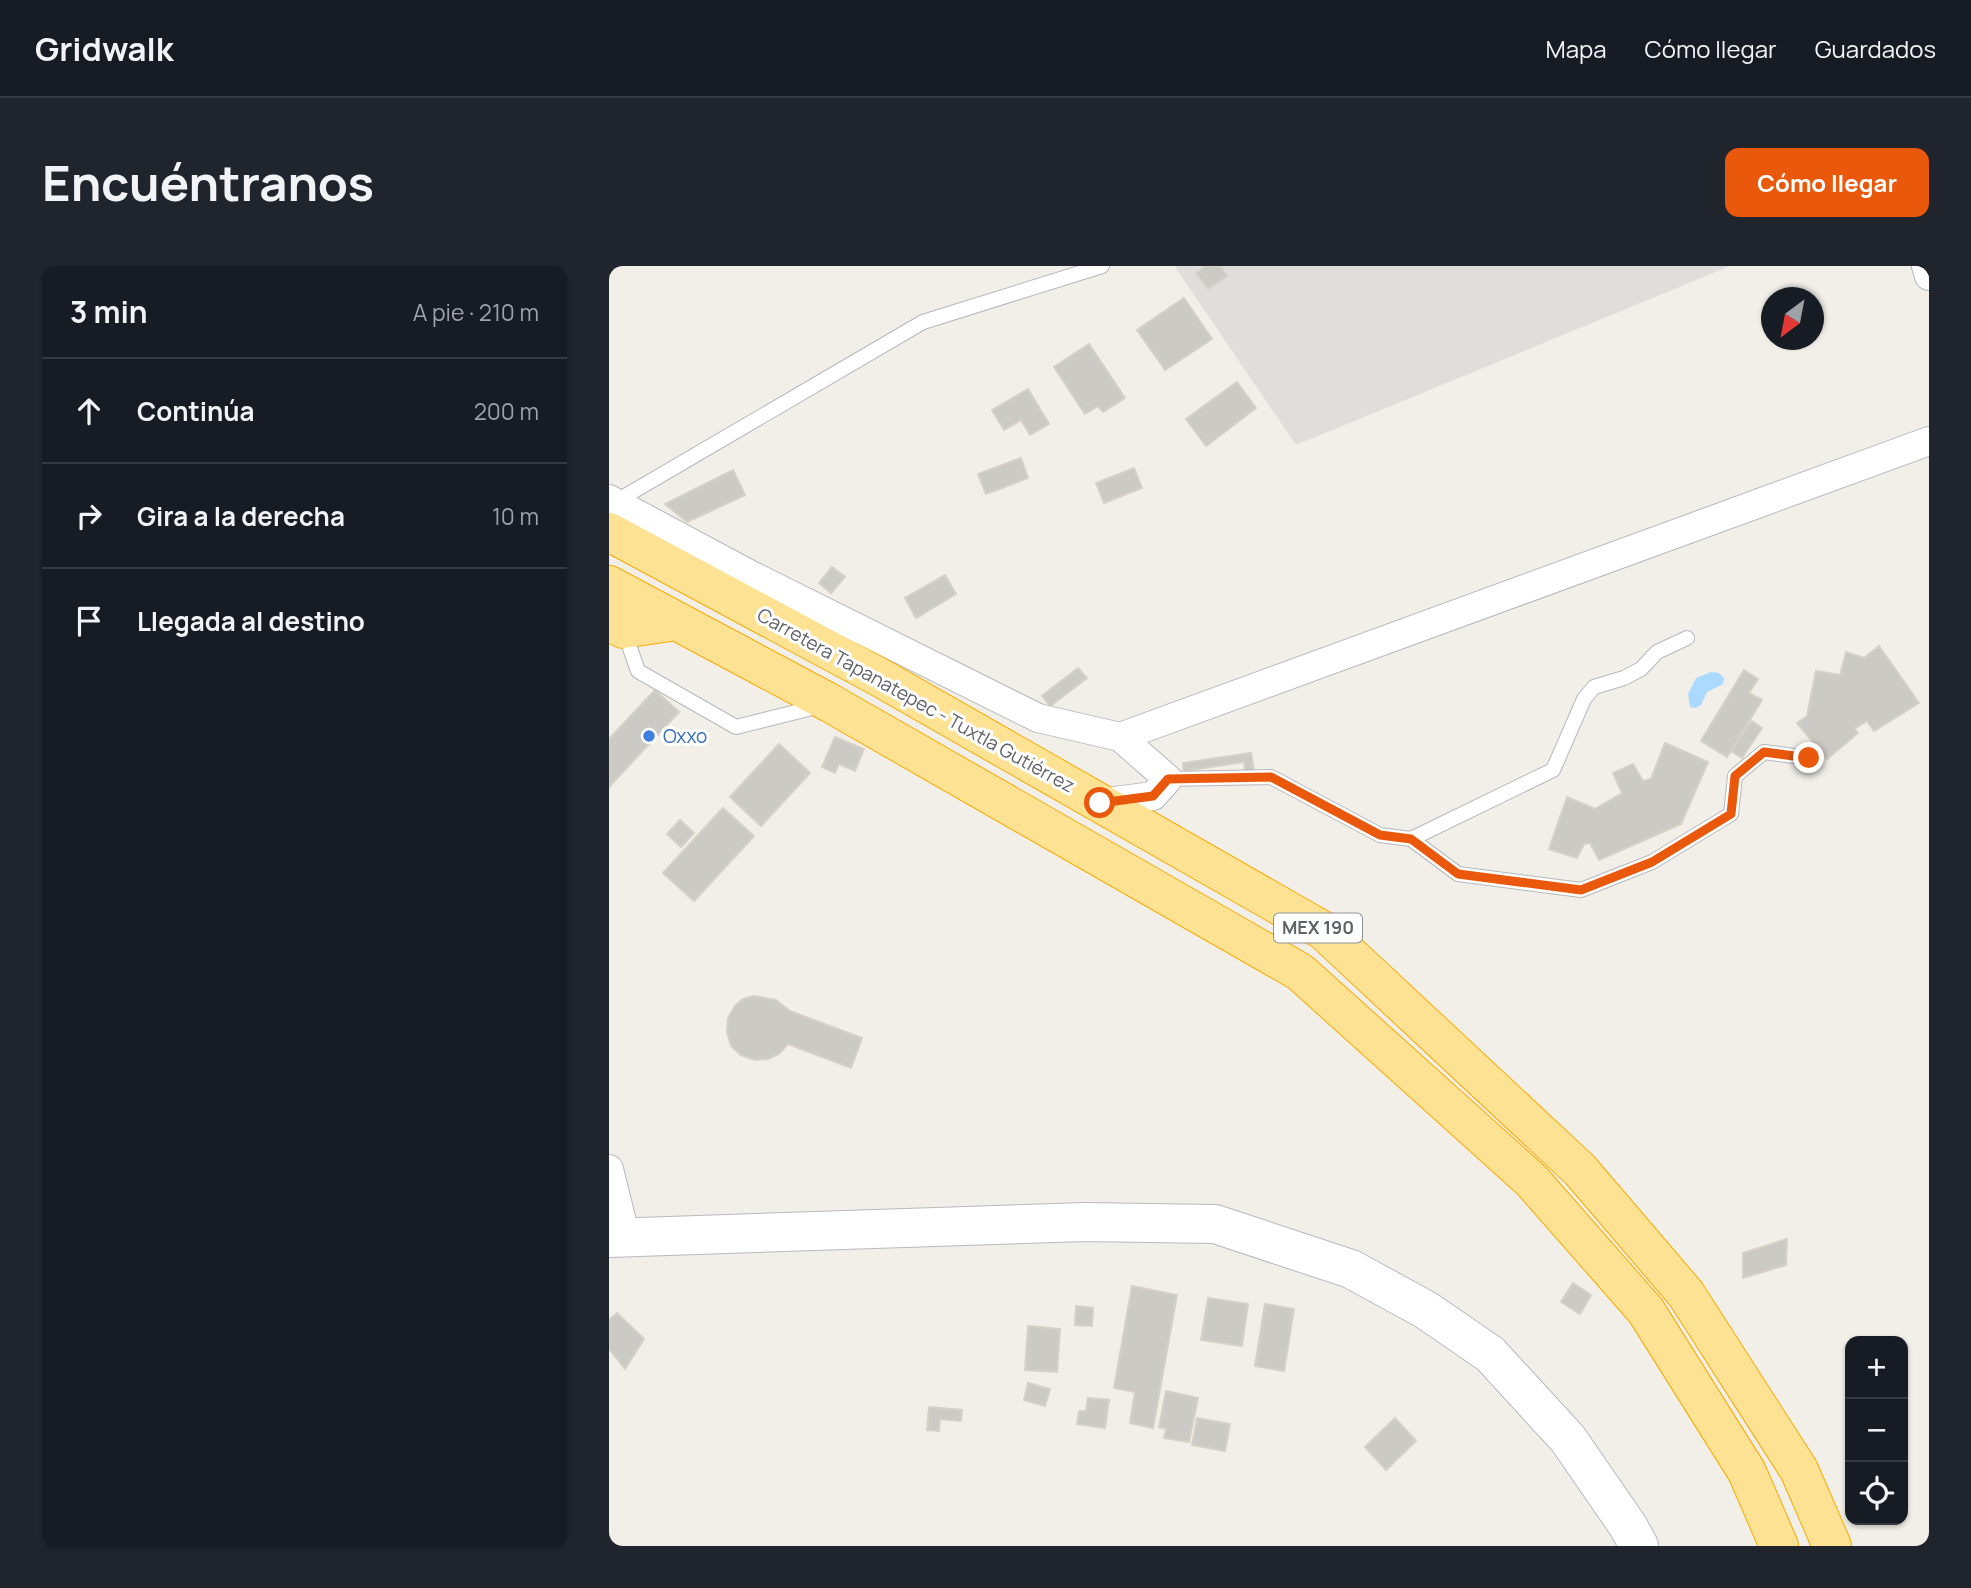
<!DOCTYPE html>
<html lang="es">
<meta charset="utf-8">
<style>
body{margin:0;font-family:Manrope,sans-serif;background:#20242c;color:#f1f3f6}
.controls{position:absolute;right:21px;bottom:21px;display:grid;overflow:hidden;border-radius:14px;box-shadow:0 2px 5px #0004}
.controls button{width:63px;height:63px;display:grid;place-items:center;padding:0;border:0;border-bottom:2px solid #363941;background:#171b24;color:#f1f3f6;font:35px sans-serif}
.compass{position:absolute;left:1152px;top:21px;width:63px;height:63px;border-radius:50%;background:#171b24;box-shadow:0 2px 5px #0004;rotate:212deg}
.stop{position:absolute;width:21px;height:21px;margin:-16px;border:5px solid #ea580c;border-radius:50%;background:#fff}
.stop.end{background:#ea580c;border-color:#fff;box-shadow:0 2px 7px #0008}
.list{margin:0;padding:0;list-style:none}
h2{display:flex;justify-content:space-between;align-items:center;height:91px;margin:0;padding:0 28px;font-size:30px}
h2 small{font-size:23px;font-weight:400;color:#9ea1a6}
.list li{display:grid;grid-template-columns:46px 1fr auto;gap:21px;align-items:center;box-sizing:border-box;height:105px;padding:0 28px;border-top:2px solid #363941}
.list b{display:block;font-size:26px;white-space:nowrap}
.list em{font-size:23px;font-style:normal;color:#9ea1a6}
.icon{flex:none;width:38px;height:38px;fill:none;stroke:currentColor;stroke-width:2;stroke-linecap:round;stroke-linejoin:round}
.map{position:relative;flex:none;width:1320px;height:1280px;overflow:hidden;border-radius:14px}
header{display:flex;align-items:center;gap:42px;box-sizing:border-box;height:98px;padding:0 35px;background:#171b24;border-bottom:2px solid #363941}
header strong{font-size:33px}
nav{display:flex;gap:38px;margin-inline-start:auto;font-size:24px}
.intro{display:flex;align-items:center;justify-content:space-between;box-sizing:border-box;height:168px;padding:0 42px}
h1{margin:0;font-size:49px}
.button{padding:18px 32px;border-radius:14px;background:#ea580c;color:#fff;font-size:24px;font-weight:700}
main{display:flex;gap:42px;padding:0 42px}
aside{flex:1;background:#171b24;border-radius:14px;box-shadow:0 2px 5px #0004}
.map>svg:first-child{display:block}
.industrial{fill:#e0deda}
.water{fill:#aadaff}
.building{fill:#cccac5;stroke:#d6d1c6;stroke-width:2}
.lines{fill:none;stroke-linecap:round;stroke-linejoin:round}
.lane-casing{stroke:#b5b8bc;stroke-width:16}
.street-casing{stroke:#b5b8bc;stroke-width:30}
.secondary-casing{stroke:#b6babf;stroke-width:40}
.highway-casing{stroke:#f9ab00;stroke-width:40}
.lane{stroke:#fff;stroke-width:14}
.street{stroke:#fff;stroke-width:28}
.secondary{stroke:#fff;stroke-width:38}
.highway{stroke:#fde293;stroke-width:38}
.route{stroke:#ea580c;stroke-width:9}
.shop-dot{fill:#3f7fe0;stroke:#fff;stroke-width:2.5}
.labels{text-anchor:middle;stroke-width:6;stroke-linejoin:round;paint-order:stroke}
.shield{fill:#fff;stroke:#8f9295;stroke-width:2}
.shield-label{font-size:18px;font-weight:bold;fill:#5f6368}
.street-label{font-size:19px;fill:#5f6368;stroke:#fff}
.shop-label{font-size:19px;fill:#366cbe;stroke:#fff;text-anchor:start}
</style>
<header>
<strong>Gridwalk</strong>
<nav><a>Mapa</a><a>Cómo llegar</a><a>Guardados</a></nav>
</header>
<div class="intro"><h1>Encuéntranos</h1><a class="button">Cómo llegar</a></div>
<main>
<aside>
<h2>3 min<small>A pie · 210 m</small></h2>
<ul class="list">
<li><svg class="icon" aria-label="ahead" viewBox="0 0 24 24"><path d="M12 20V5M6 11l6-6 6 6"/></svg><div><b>Continúa</b></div><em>200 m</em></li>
<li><svg class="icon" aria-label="right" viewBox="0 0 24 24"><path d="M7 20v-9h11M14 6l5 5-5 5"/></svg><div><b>Gira a la derecha</b></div><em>10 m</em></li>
<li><svg class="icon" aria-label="arrive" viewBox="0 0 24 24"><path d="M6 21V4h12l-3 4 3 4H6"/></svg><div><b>Llegada al destino</b></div></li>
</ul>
</aside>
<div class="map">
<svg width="1320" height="1280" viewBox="0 0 1320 1280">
<rect width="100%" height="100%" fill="#f1efe8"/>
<path class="industrial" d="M568,0H1121L687,179L566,1Z"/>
<path class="water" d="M1102,406L1110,407L1115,412L1114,418L1098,426L1092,439L1086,442L1081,441L1079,428L1087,412Z"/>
<path class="building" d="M597,0H611L618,10L599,23L587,7Z
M575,32L603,73L556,104L528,64Z
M480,78L516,132L494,146L489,140L476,148L445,101Z
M628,116L647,142L597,180L577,153Z
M419,123L440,158L421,169L412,154L395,164L383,144Z
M412,192L419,212L377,228L369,208Z
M525,202L533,222L495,237L487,217Z
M124,204L136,229L78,256L56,238Z
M223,301L236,311L222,327L210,317Z
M336,309L347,328L307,352L296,332Z
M1270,380L1310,437L1265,465L1258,455L1245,463L1249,467L1218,493L1188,457L1198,450L1207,405L1231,409L1237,386L1255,392Z
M469,402L478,412L441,440L433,430Z
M1135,404L1149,413L1140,427L1153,434L1118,491L1092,475Z
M46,424L70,446L0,521V473Z
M1143,455L1153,462L1133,492L1122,485Z
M226,471L255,483L246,505L230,498L226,507L213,501Z
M1056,477L1099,496L1072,558L990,594L981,577L975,578L968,592L940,583L958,531L986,543L1013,527L1004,507L1024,498L1034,515L1042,513Z
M170,478L201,507L152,560L121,531Z
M642,487L645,505L636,506L635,496L575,505L574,497Z
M114,542L145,570L85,635L54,607Z
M71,554L85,567L72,581L58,568Z
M145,730L167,734L181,745L253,772L242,802L179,778L170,788L159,793L146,794L132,789L122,780L118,766L119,752L126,740L134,733Z
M1178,973L1177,999L1134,1012V987Z
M964,1017L982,1029L971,1048L952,1036Z
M523,1020L568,1029L544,1162L521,1157L526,1126L505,1122Z
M599,1032L639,1038L633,1080L592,1074Z
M656,1038L685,1043L675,1105L646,1100Z
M467,1040L484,1042L483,1060L466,1059Z
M8,1047L35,1073L16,1103L0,1083V1054Z
M419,1060L451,1063L448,1106L416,1104Z
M419,1117L441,1123L436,1140L415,1134Z
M557,1125L589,1132L580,1176L555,1172L557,1163L550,1161Z
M479,1132L500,1134L496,1162L468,1158L470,1145H477Z
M320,1141L353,1144L352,1155L331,1153L330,1165L318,1164Z
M588,1152L621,1158L616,1185L583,1179Z
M786,1152L807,1175L777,1204L756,1181Z"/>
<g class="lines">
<g class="lane-casing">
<path id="lane" d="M6,236L314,56L493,0
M15,365L29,405L127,461L211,440
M559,513L662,511L771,569L802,573L944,504L975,433L985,421L1015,412L1032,403L1048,386L1078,372
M802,573L849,608L972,624L1043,596L1122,548L1126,510L1155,486L1200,492"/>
</g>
<g class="street-casing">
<path id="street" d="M1317,0L1320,10
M0,233L142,309L429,452L511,471L559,513L544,530L491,537
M511,471L1320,175
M0,903L17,972"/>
</g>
<g class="secondary-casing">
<path id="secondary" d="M0,972L476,956L606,958L742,1003L817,1044L881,1088L959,1173L1019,1260L1030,1280"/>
</g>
<g class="highway-casing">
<path id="highway" d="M0,266L270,411L715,665L971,904L1077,1028L1190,1204L1223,1280
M0,319L221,437L691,706L923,915L1037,1045L1138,1206L1170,1280
M0,355L14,363L67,355"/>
</g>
<use href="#lane" class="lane"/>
<use href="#street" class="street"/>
<use href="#secondary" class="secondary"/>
<use href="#highway" class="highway"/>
</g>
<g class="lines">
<path class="route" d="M491,537L544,530L559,513L662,511L771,569L802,573L849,608L972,624L1043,596L1122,548L1126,510L1155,486L1200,492"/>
</g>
<circle class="shop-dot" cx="40" cy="470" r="7"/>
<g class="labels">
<rect class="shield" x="665" y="647.5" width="88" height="29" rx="5"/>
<g class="shield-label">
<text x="709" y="668">MEX 190</text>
</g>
<g class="street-label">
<text transform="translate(307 434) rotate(29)" y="7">Carretera Tapanatepec - Tuxtla Gutiérrez</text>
</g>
<g class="shop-label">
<text x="54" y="477">Oxxo</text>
</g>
</g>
</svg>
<div class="controls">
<button>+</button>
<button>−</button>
<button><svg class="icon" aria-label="locate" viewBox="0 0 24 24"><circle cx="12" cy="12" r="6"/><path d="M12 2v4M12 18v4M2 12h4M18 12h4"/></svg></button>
</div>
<svg class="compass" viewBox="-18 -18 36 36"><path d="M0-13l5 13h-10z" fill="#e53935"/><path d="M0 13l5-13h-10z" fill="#9ea1a6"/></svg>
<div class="stop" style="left:491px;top:537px"></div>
<div class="stop end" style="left:1200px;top:492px"></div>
</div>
</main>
